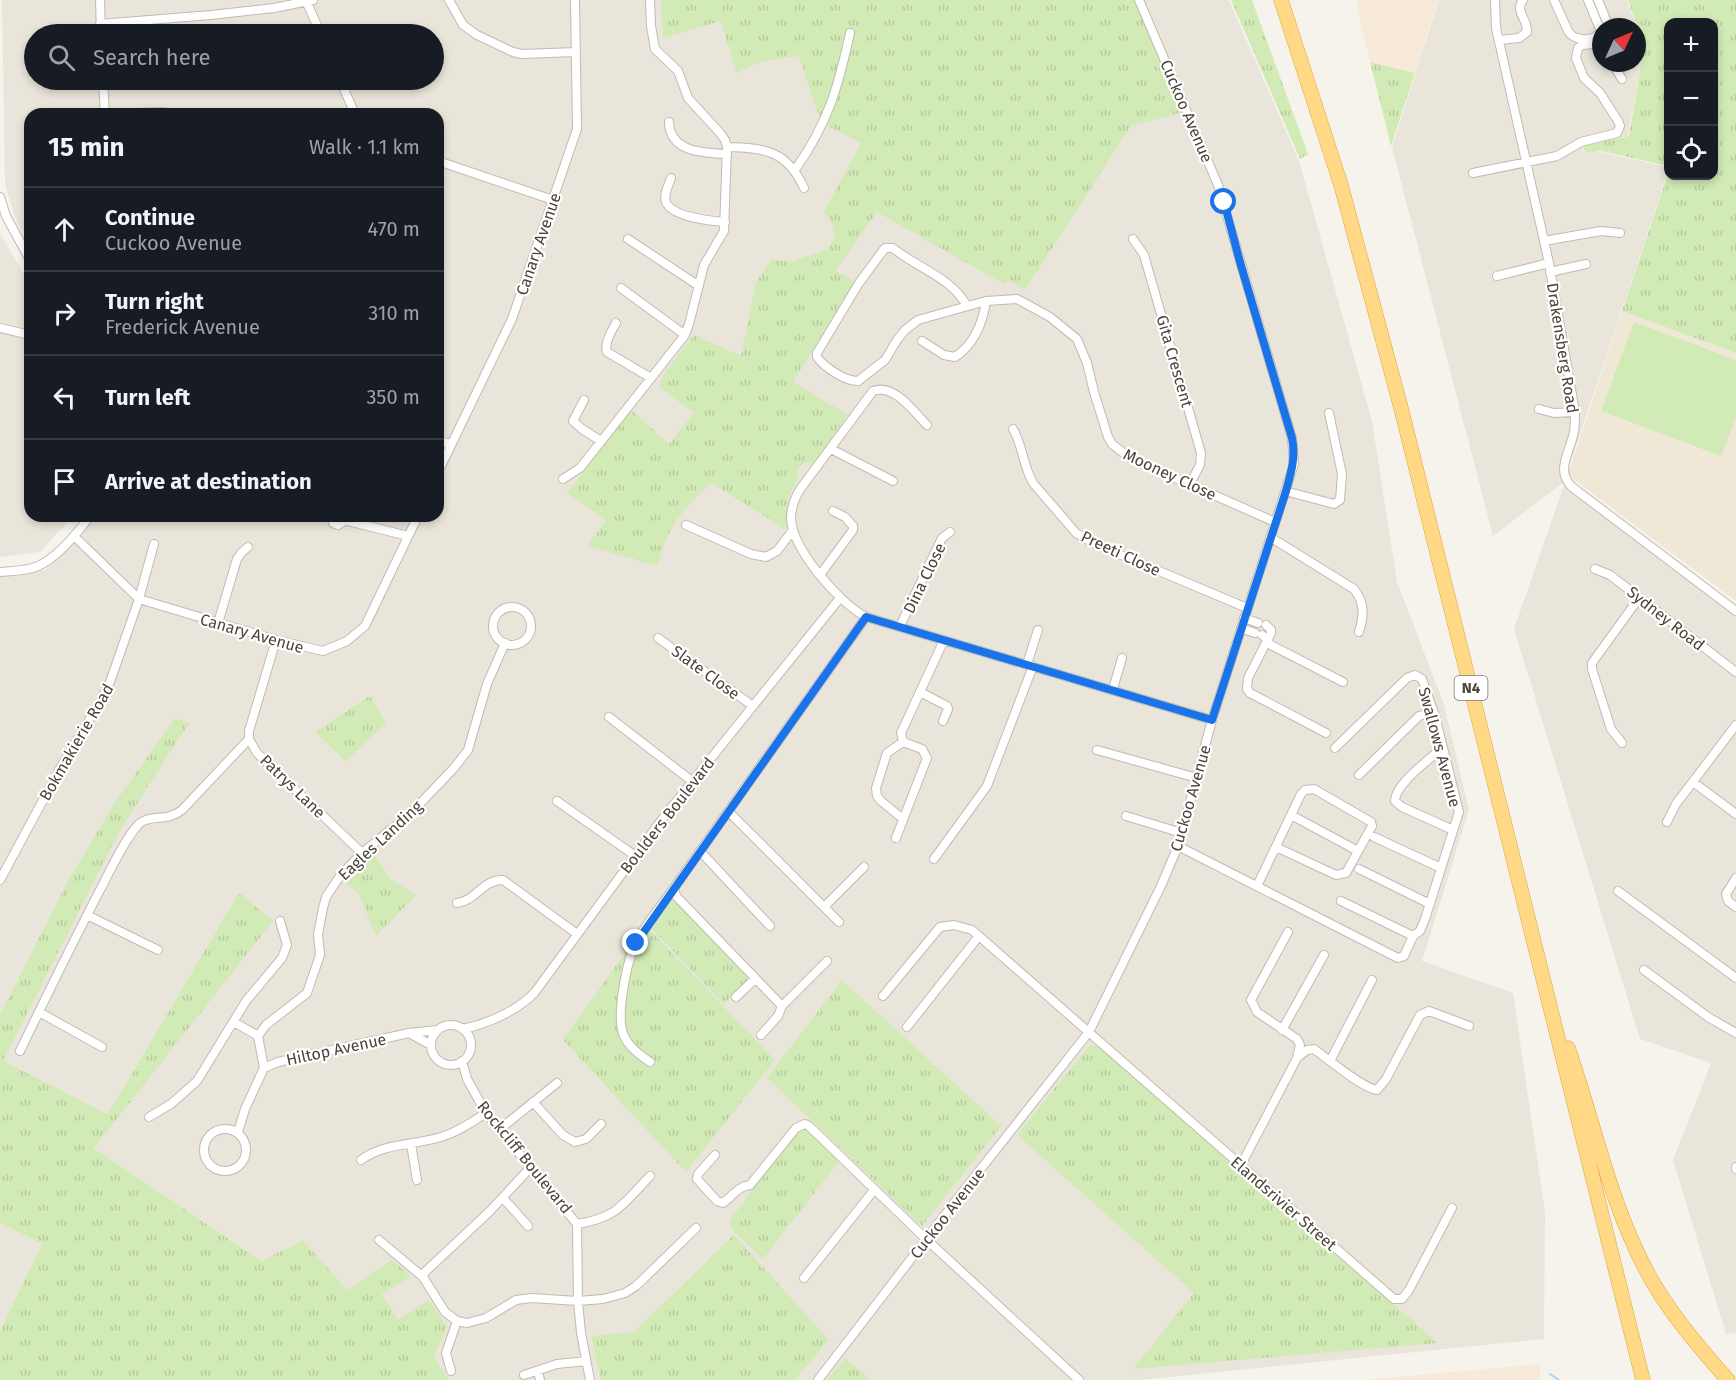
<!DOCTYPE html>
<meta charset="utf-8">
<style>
body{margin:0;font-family:"Fira Sans",sans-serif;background:#242831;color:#f1f3f6}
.controls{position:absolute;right:18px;top:18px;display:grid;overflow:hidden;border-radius:12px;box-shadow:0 3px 9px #0003}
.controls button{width:54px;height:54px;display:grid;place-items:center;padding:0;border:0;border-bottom:2px solid #363941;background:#171b24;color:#f1f3f6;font:30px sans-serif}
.compass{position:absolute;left:1592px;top:18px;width:54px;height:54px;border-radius:50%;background:#171b24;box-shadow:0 3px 9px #0003;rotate:46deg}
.stop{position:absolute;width:18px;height:18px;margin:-14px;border:4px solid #1a73e8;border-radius:50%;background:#fff}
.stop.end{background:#1a73e8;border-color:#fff;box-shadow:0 2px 6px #0008}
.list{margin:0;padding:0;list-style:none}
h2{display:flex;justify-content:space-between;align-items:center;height:78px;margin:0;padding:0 24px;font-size:26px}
h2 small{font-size:20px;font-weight:400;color:#9ea1a6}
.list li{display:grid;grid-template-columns:39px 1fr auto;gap:18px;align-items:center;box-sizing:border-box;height:84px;padding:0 24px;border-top:2px solid #363941}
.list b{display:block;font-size:22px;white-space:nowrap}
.list p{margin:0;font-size:20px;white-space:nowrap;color:#9ea1a6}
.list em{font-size:20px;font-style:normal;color:#9ea1a6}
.icon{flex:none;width:33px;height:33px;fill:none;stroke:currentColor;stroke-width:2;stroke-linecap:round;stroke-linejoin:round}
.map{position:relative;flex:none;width:1736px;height:1380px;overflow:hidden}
.search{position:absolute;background:#171b24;box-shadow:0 3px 9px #0003;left:24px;top:24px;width:420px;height:66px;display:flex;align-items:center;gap:15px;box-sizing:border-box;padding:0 21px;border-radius:33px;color:#9ea1a6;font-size:22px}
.panel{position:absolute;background:#171b24;box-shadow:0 3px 9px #0003;left:24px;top:108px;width:420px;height:414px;border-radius:18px}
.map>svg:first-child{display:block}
.residential{fill:#eae5da;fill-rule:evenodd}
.commercial{fill:#f7ead8}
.education{fill:#efe8d6}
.grass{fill:url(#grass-tufts)}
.garden{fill:#d2eab5}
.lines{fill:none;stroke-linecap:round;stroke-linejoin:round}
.stream{stroke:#a9d4f2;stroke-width:2}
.minor-casing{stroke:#c2bbae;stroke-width:10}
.trunk-casing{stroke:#e0a43c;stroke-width:15}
.minor{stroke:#fff;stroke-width:8}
.trunk{stroke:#ffd985;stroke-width:14}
.route{stroke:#1a73e8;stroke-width:8}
.labels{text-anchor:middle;stroke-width:4.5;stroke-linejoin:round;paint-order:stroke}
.shield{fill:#fff;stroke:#817c74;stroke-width:1.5}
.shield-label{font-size:15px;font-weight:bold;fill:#4b4439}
.street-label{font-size:16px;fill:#4b4439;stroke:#fff}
</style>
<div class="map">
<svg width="1736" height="1380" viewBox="0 0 1736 1380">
<defs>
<pattern id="grass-tufts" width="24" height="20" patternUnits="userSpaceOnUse" patternTransform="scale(1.5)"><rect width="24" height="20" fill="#d2eab5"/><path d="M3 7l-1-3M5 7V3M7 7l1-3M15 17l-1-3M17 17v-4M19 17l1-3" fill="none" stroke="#b6ca9c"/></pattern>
</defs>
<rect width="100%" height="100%" fill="#f6f3ec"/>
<path class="residential" d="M2,0H1229L1299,161L1372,421L1397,582L1444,704L1469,810L1422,961L1513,993L1545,1212L1544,1339L1140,1380H449L434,1357L430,1300L398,1319L382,1294L347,1290L303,1240L261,1261L94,1148L116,1118L0,1060V576L45,570L97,516H438V114H30V245L16,221L5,184ZM34,34H434V80H34Z
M1439,0H1627L1644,46L1628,136L1582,146L1584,153L1601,152L1668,167V172L1564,482L1493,536L1392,147ZM1601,27H1637V63H1601Z
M0,233L30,284V516H73L40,552L0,557Z
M1564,485L1736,614V1333L1726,1334L1673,1160L1711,1063L1640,1039L1514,629Z
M0,1223L42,1244L0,1331Z"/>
<path class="commercial" d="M1358,0H1438L1415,73L1370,62L1358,14Z
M1540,1364V1380H1362Z"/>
<path class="education" d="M1622,311L1736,353V601L1568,475Z"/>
<path class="grass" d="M661,0H1134L1183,112L1131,126L1025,290L1008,280L1004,284L877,212L836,270L855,282L793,382L848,415L814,463H803L798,470V479L788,497L787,526L783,530L781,526L711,483C683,508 666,529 658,566L587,546L606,520L567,493L631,410L669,444L694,413L659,387L665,372L694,335L741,356L756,282L772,259L791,262L828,249L835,236L832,223L824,212L861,143L821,122L799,56L760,62L736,73L721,21L663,38Z
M1231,0H1252L1308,154L1300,159Z
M1628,0H1736V353L1622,311L1668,174L1714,176V22H1668V166L1601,151L1585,153L1583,146L1629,136L1644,46Z
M1370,62L1415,73L1391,146Z
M370,696L386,723L346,762L315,732Z
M175,718L189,723L120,830L3,1061L108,1114L239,893L273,921L94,1148L261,1261L303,1240L347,1290L392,1260L411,1276L382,1294L398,1319L429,1300L447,1327L434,1357L449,1380H0V1331L42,1244L0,1223V1015L68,881L114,804Z
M373,852L389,878L416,895L376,936L359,895L344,881L361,861Z
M672,896L748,977V981L724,1004L650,927Z
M645,925L775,1060L686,1172L563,1040Z
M842,980L1001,1126L922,1226L767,1078Z
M1096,1045L1438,1343L1133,1369L1194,1293L1017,1135L1089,1046Z
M803,1129L809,1131L839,1161L763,1259L735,1233L729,1221L798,1130Z
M734,1235L829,1340L795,1380H601L591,1336L634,1332Z
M845,1358L864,1374L868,1380H827Z"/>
<path class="garden" d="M1634,322L1736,360V417L1721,456L1601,411Z"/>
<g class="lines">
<path class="stream" d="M1550,1374L1559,1380"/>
<g class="minor-casing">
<path id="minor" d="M100,0L101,34
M449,0L463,25L477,35L513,52L522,54L576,52
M1495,0L1496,28L1549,263L1575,412C1575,419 1575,426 1574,432C1570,452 1555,471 1572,487L1736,611
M1554,0L1568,31C1574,41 1592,42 1600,33V29L1588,0
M1598,0L1609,27
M307,3L321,34
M100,24L211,15L274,8L313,0
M1500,40L1519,38L1527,32C1528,19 1514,11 1523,0
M1612,63L1622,79
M103,80L105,114
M340,80L355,114
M105,114L162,112L174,114
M669,122C670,152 702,153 727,154
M727,147C764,148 787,150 804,188
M438,161L553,200
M795,170C828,123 838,88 850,33
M1473,173L1557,156L1581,142L1617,133L1620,126L1618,121L1600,93L1584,78L1576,58L1578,48L1582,45L1593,44L1601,48
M671,178C669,184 663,195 666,202C672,217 711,221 725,222
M0,197L6,216L30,260
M628,239L699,286
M1133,239L1144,255L1201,453L1200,465L1190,484
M1544,241L1601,231L1620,233
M1550,272L1586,264
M1497,276L1549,263
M621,288L685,335
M967,306C951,277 917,268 893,248H885L859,283L817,353V357C825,368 845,381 858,381L885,360L897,340L905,330L918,320L986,301L1017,299L1050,317L1077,339L1087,363L1094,392L1108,437L1112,444L1130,458L1275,522
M616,323C612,331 604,342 607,352L651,378
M0,328L30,335
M922,341L944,355L955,357C974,345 983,322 986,301
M584,400L573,421L582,429L601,441
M1539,409L1554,413L1575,412
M927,425C914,412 894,383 873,391L801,488C795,497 791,507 791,519C793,550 839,603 866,617L1212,720
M1013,429C1023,446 1023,466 1033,483L1076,533L1095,544L1247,608
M438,441L451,444
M831,449L893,481
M438,472L512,319L577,129L575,0
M563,479L580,468L685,335L689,324L704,265L724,231L727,147L725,140L720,133L688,98L678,71L655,49L651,26L650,0
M1285,491L1334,504L1340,500L1342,474L1329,413
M331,516L333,523L338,525L343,522L344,516
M344,520L408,536
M686,525L751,554L766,557L777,551L793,530
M74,536L139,599L276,640L323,651L347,641L365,626L418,516
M1270,537L1354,589C1365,603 1364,616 1359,632
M1595,569L1610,575L1736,672
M0,572C12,571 27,571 38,566C57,558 78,532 90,516
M820,575L853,530V526L845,517L833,511
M493 626a19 19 0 1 1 38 0a19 19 0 1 1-38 0Z
M1244,618L1258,623
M218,623L237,559L242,552L248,547
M1266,625L1271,630V633L1248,678L1247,689L1250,693L1326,733
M900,626L942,538L950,532
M1241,628L1255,633
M1262,635L1267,639V643L1343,682
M658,638L753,706
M276,640L249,731V739L257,753L362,853
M1027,664L1038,630
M1113,689L1122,658
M920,692L947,706L948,709L943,721
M609,717L693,782
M903,742L887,753L876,788L877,796L881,801L903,819
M1622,743L1611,729L1592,669V663L1639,598
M1097,750L1197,778
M1444,753H1436C1424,764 1395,785 1395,801L1402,807L1453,830
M1359,775L1419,716L1429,713L1435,716
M1693,782L1736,814
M557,801L634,855
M729,812L839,922
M1291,815L1358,851
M1126,816L1182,833
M1667,822L1676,804L1736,725
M1374,837L1441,868
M896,838L927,758L922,749L903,742L901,733L944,640
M1178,846L1388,953L1398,958L1404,956L1413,936L1420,931L1425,919L1459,812L1435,716L1422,679L1415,675L1407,678L1335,748
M700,851L770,926
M934,859L987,786L1033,666
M1359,869L1430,904
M1736,878L1726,894L1728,901L1736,907
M0,880L62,765L100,702L110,682L139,599L154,544
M1257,886L1301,794L1305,790L1314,789L1371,822L1372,826L1346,873L1336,875L1276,847
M1618,891L1736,978
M1341,901L1413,936
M457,903C476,901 483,879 503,880L577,934
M824,907L864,867
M87,915L158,950
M827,961L782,1006L676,896L674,888L866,617
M1644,970L1708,1017L1736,1033
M883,996L940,927L954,925L972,930L1394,1299H1402L1409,1290L1452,1208
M736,997L755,979
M39,1012L102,1047
M234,1022L258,1036
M431 1045a20 20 0 1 1 40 0a20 20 0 1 1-40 0Z
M907,1027L979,936
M463,1029C487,1024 519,1010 535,992L663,818L840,598
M1282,1030L1324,955
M409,1033L431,1045
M761,1035L778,1016L782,1006
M20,1051C46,997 72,944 100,890C109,873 126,836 140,823C151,814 167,822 182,810L249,739
M1297,1058L1307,1050L1314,1049C1328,1059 1362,1088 1377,1090L1386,1079L1420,1015L1429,1011L1469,1026
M462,1061L467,1079L486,1113L577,1224L578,1301L581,1333L590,1380
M1330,1061L1372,980
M650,1062C640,1055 629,1047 624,1036C615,1017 627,959 637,941C647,922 662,905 674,888
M264,1068L278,1062L409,1033L438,1030
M533,1102L563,1135L575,1142L586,1139L601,1124
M149,1117L171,1104L197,1081L246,1001L282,958L287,945L280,921
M500,1129L557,1083
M204 1150a21 21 0 1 1 42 0a21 21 0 1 1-42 0Z
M238,1132L245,1109L264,1068L258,1036L266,1025L307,993L320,955L318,934L323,908L326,897L340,876L362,853L410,814L454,768L468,750L487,684L505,643
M411,1144L417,1180
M715,1155L698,1174L697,1179L717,1201L723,1203C733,1196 738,1186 750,1185L796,1128L805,1124L809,1126L927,1240L1079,1380
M361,1160C384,1143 415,1145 441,1137C458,1132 472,1122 486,1113
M1241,1165L1297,1058L1300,1045L1297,1039L1257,1012L1251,1000L1288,932
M1736,1167V1169
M503,1198L528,1226
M577,1224C617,1218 623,1204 650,1176
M379,1240L423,1277L445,1312L457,1321L467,1323L486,1318L516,1300L531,1298L578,1301L603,1299L625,1293L636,1286L696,1228
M423,1277L425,1272L489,1212L531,1167
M804,1278L874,1190
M451,1371L446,1353L457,1321
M538,1371L540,1380
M524,1375L557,1364L586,1361
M818,1380L961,1194L1089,1032L1161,886L1178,846L1212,720L1294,464L1292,438L1218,185L1139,0"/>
</g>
<g class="trunk-casing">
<path id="trunk" d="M1281,0L1341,185L1401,408L1643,1380
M1568,1048C1594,1122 1609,1200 1646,1270C1667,1310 1698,1346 1728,1380"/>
</g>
<use href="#minor" class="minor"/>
<use href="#trunk" class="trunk"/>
</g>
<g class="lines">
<path class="route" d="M636,943L866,617L1212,720L1286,491C1291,473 1296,457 1292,438L1240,262L1224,202"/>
</g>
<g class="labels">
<rect class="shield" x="1454.5" y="676" width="33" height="24" rx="4.5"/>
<g class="shield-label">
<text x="1471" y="693">N4</text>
</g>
<g class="street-label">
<text transform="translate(1187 111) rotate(67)" y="6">Cuckoo Avenue</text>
<text transform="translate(538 244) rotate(-71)" y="6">Canary Avenue</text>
<text transform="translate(1563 348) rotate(81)" y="6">Drakensberg Road</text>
<text transform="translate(1175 361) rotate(74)" y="6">Gita Crescent</text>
<text transform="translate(1170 474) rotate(25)" y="6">Mooney Close</text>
<text transform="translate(1121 553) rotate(25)" y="6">Preeti Close</text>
<text transform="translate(924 578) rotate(-64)" y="6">Dina Close</text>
<text transform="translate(1666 618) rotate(38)" y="6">Sydney Road</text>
<text transform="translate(252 633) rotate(16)" y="6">Canary Avenue</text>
<text transform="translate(706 672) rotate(36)" y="6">Slate Close</text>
<text transform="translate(76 742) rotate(-60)" y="6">Bokmakierie Road</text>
<text transform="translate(1440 747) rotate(75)" y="6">Swallows Avenue</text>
<text transform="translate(293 786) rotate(44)" y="6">Patrys Lane</text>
<text transform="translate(1190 798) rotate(-74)" y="6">Cuckoo Avenue</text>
<text transform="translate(667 815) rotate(-52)" y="6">Boulders Boulevard</text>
<text transform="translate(380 840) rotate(-43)" y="6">Eagles Landing</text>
<text transform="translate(336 1049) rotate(-12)" y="6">Hiltop Avenue</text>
<text transform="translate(525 1157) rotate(51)" y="6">Rockcliff Boulevard</text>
<text transform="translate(1284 1203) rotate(41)" y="6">Elandsrivier Street</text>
<text transform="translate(947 1213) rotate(-52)" y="6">Cuckoo Avenue</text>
</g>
</g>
</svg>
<div class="controls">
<button>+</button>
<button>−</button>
<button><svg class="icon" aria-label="locate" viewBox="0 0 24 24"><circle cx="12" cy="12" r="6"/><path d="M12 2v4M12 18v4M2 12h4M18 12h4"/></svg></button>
</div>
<svg class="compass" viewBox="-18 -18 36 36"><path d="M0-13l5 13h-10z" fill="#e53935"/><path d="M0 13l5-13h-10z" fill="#9ea1a6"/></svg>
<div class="stop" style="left:1224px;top:202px"></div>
<div class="stop end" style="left:636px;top:943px"></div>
<div class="search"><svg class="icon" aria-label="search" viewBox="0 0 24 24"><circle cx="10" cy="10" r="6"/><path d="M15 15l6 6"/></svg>Search here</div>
<section class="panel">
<h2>15 min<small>Walk · 1.1 km</small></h2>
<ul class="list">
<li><svg class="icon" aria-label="ahead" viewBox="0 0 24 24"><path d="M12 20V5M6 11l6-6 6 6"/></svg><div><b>Continue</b><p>Cuckoo Avenue</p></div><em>470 m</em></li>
<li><svg class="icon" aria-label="right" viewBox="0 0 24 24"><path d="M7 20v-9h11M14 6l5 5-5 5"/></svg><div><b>Turn right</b><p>Frederick Avenue</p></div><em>310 m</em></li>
<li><svg class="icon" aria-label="left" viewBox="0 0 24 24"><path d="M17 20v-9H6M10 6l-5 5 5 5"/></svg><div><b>Turn left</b></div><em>350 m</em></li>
<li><svg class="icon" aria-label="arrive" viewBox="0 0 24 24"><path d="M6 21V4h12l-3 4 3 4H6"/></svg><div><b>Arrive at destination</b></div></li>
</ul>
</section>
</div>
